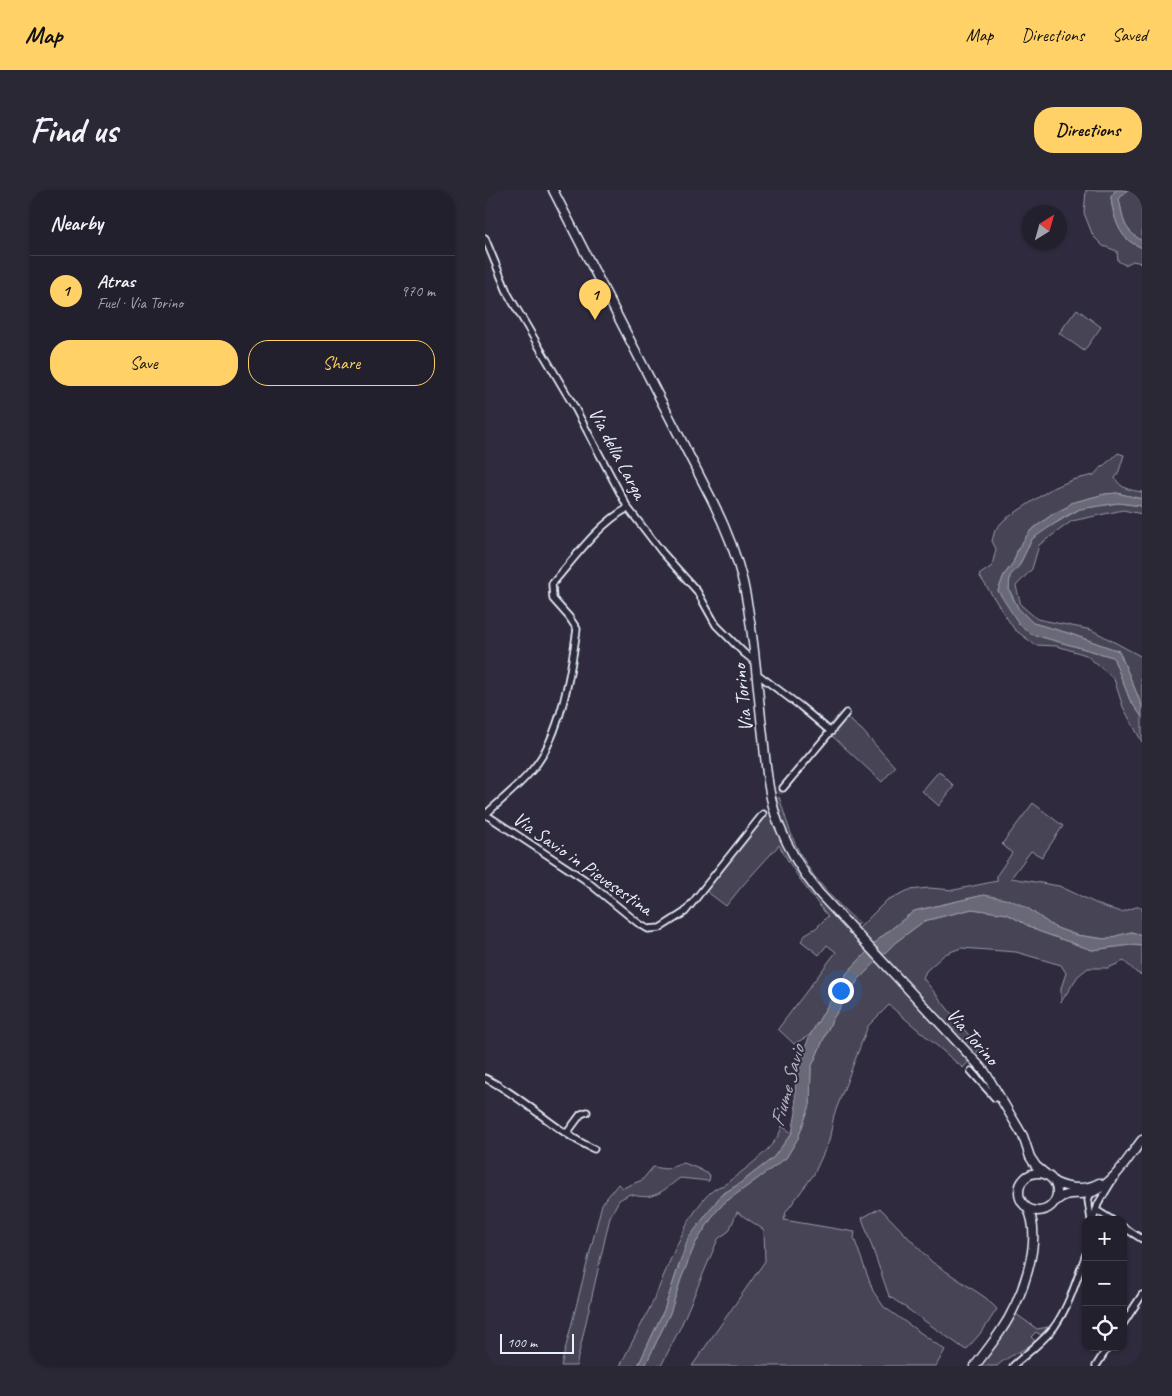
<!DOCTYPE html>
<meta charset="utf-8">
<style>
body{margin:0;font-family:Caveat,sans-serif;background:#2b2836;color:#f1f3f6}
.controls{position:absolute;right:15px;bottom:15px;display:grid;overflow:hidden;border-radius:10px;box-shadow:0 1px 4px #0004}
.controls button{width:45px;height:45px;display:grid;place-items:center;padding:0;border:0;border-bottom:1px solid #403e4a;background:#23202e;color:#f1f3f6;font:25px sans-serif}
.compass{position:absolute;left:537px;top:15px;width:45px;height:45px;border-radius:50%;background:#23202e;box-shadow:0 1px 4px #0004;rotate:37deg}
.scale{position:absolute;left:15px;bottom:12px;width:74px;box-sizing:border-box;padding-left:5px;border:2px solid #e8f1f8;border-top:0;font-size:14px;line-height:18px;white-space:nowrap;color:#e8f1f8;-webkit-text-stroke:4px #2f2a3d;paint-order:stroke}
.you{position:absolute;left:355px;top:800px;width:18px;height:18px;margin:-12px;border:4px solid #fff;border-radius:50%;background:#1a73e8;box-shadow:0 0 0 8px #1a73e833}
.badge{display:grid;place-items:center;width:32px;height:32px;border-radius:50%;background:#ffd166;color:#111;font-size:16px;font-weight:700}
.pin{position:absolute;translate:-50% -41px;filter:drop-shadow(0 1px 2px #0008)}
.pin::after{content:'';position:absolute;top:26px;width:18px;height:15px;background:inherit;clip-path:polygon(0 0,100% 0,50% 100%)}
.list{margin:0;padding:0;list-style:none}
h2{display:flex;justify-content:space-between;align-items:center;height:65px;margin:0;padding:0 20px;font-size:21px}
h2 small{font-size:16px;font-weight:400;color:#a3a3aa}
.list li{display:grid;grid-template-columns:32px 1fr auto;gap:15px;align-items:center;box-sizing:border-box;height:70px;padding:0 20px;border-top:1px solid #403e4a}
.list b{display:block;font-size:19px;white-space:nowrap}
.list p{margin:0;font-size:16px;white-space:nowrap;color:#a3a3aa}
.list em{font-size:16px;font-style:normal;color:#a3a3aa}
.actions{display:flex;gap:10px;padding:15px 20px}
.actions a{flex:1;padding:11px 0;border:1px solid #ffd166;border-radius:20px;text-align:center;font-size:18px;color:#ffd166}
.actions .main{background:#ffd166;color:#111}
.icon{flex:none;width:28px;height:28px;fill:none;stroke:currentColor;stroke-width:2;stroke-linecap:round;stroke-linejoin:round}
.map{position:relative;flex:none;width:657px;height:1176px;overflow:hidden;border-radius:20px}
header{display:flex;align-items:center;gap:30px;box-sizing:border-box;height:70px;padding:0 25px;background:#ffd166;color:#111}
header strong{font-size:24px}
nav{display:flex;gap:28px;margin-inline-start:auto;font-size:18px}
.intro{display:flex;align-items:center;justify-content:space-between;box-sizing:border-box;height:120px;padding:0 30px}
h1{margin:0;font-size:35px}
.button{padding:12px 22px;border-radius:20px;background:#ffd166;color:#111;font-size:18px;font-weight:700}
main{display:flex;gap:30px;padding:0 30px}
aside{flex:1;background:#23202e;border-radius:20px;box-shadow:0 1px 4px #0004}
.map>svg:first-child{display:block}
.green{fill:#464455;stroke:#979aa6}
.water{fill:#696978;stroke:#9c9fab}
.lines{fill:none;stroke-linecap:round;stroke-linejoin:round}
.minor-tunnel{stroke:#4b4859;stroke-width:5.5;stroke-dasharray:5.5 3;stroke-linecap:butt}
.minor-casing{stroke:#e8f1f8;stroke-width:9}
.secondary-casing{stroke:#e8f1f8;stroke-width:11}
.minor{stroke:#2f2a3d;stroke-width:5.5}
.secondary{stroke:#2f2a3d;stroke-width:8}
.labels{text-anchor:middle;stroke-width:4;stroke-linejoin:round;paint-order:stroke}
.street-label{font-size:20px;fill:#e8f1f8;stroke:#2f2a3d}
.water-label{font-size:21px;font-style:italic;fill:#afb4be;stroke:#2f2a3d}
</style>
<header>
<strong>Map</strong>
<nav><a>Map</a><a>Directions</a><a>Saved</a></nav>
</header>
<div class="intro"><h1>Find us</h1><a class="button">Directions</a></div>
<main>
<aside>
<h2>Nearby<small></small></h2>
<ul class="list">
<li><span class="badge">1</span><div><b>Atras</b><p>Fuel · Via Torino</p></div><em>970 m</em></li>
</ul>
<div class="actions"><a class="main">Save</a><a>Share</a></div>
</aside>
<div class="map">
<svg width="657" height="1176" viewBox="0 0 657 1176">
<rect width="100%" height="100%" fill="#2f2a3d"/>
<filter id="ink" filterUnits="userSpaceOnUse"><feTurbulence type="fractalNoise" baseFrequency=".02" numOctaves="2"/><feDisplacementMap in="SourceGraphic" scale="10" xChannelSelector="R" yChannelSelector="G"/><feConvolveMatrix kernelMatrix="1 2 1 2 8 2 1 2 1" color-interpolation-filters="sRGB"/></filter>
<g filter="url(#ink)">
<path class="green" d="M601,0H631L626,7C627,20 632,40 642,49C646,53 652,55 657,58V73L648,71L640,75L633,71L632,61L618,56L608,46L599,23Z
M642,0H657V51C637,38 639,31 634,9Z
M592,119L616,137L599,161L574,143Z
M633,263L639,265L633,284L630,288C636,299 645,300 657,302V309L632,303L620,304L586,313L582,317L568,324L545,341L533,359L528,373L519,385L513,401L546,444L628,467L645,510L657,527V552L638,517L629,489L601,465L572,456L550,455L529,439L494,385L507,376L511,359L507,351L510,340L519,330L566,299L587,290L609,285C615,277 625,271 633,263Z
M633,313L657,316V324L638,320L587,331L554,355L547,379L531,396L536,415L552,429L607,440L657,467V486L655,488L657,493V516L634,461L583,443L548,433L533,418L524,399L525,385L534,376L547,349L554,343L595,319Z
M360,526L377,540L410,577L397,592L346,545Z
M454,581L469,596L454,616L437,601Z
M294,607C299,622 303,637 309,651C323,684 348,710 374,733L370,736C331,696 307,666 291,611Z
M548,613L578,636L557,667L546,661L526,688L574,696L619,717L637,722L651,717H657V745L646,742L620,749L591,745L569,737L541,717L499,705L429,721L395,748L362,783L325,845L309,854L293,839L351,762L342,755L334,765L316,751L322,743L331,738L343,726C324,703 308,681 294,655L258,695L241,716L221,701L253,658L286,617L296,648L368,744L402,710L424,700L444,698L469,700L512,691V685L527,663L517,654Z
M487,719L522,724L553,741L607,760L646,755L657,756V785L652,783L639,771L623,778H603L593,786L576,812V798L581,783L576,775L531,762L476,758L460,764L441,781L438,788L495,859L478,878L404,815L383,836L349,925L344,951L329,984L301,1022L299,1030L370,1042L369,1048L388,1101L399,1117L460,1160L451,1176H207L280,1071L279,1040L252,1022L244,1041L233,1049L196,1136L176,1176H160L185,1123L196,1089L210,1054L230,1023L239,1013L301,968L313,948L325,915L326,878L347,830L373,790L411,752L439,731Z
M297,936L307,943L288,968L254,994L236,1005L225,1021L194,1075L179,1120L153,1176H135C146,1153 159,1131 170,1107C181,1081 209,1001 239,995C256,982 293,957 297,936Z
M199,973L212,978L225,985L224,991L195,988C177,1001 169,1012 145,1004L134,1010L125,1027L91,1176H76L117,1014L133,994L138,998L157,990L168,977L181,979Z
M395,1018L447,1072L501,1108L512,1119L499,1139L481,1160L404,1106L377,1028Z
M531,1124L552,1139L563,1137L556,1145L551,1142L546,1147L550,1151C540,1161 522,1166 512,1176H494L524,1136Z"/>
<path class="water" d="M631,0H642L634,9C639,31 637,38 657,51V58C652,55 646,53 642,49C632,40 627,20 626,7Z
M632,303L657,309V316L633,313L595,319L581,326L547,349L534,376L525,386L524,400L533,418L548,433L583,443L634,461L657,516V527L645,510L628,467L546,444L534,434L513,401L519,385L528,373L533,359L545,341L568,324L582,317L586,313L620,304Z
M499,705L525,710L541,717L569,737L591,745L620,749L646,742L657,745V756L646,755L607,760L553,741L522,724L487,719L439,731L411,752L373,790L347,830L326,878L325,915L313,948L301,968L239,1013L230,1023L210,1054L196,1089L185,1123L160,1176H153L179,1120L203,1049L236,1005L254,994L288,968L307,943L311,922L310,903L312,878L325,845L362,783L395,748L429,721Z"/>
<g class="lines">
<path class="minor-tunnel" d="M278,624L298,598"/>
<g class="minor-casing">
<path id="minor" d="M0,48L23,104L90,218L143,318L177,362L212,401L231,435L259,463L269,471
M271,483L315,516L346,542
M298,598L361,523
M0,624L99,689L153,733L163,739L175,738L200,722L278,624
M0,625C16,610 34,596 47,580C76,547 86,481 92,439L84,427L68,409L67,394C89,369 113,334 143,318
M486,881L510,908
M0,888C39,907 69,941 109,959
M82,943L96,924L102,922
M611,1020L627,1030
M606,1030L603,1010L607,1000
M608,1030L613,1014L627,991
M638,1037L657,1049
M638,1134L657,1105
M528,1176C542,1163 559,1151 570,1136C585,1114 592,1088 601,1064
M611,1176L623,1157"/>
</g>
<g class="secondary-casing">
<path id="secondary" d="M68,0L227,310C240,336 251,363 258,392C269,442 272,495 278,546C281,576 283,607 294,635C304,660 317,682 334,703L500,882L538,946L545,967L551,976L562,985
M534 1002a19 19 0 1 1 38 0a19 19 0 1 1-38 0Z
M569,992C584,999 599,1001 614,993
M571,1011C584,999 594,1007 608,1002C630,992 643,968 657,950
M490,1176C498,1165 507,1154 515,1142C535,1113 559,1052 543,1019"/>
</g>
<use href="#minor" class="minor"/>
<use href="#secondary" class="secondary"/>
</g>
</g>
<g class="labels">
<g class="street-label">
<text transform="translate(133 263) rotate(62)" y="7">Via della Larga</text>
<text transform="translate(257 508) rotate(-96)" y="7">Via Torino</text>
<text transform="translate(98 673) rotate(35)" y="7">Via Savio in Pievesestina</text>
<text transform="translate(488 846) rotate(49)" y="7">Via Torino</text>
</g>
<g class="water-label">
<text transform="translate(302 896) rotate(-75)" y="7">Fiume Savio</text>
</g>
</g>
</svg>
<div class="controls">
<button>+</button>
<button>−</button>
<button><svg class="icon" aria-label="locate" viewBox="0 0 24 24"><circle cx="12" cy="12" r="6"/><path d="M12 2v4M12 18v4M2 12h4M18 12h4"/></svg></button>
</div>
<svg class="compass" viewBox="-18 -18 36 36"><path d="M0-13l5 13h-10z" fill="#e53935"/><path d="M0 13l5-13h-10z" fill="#a3a3aa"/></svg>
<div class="scale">100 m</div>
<div class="you"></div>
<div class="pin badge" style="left:110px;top:130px">1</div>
</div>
</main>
